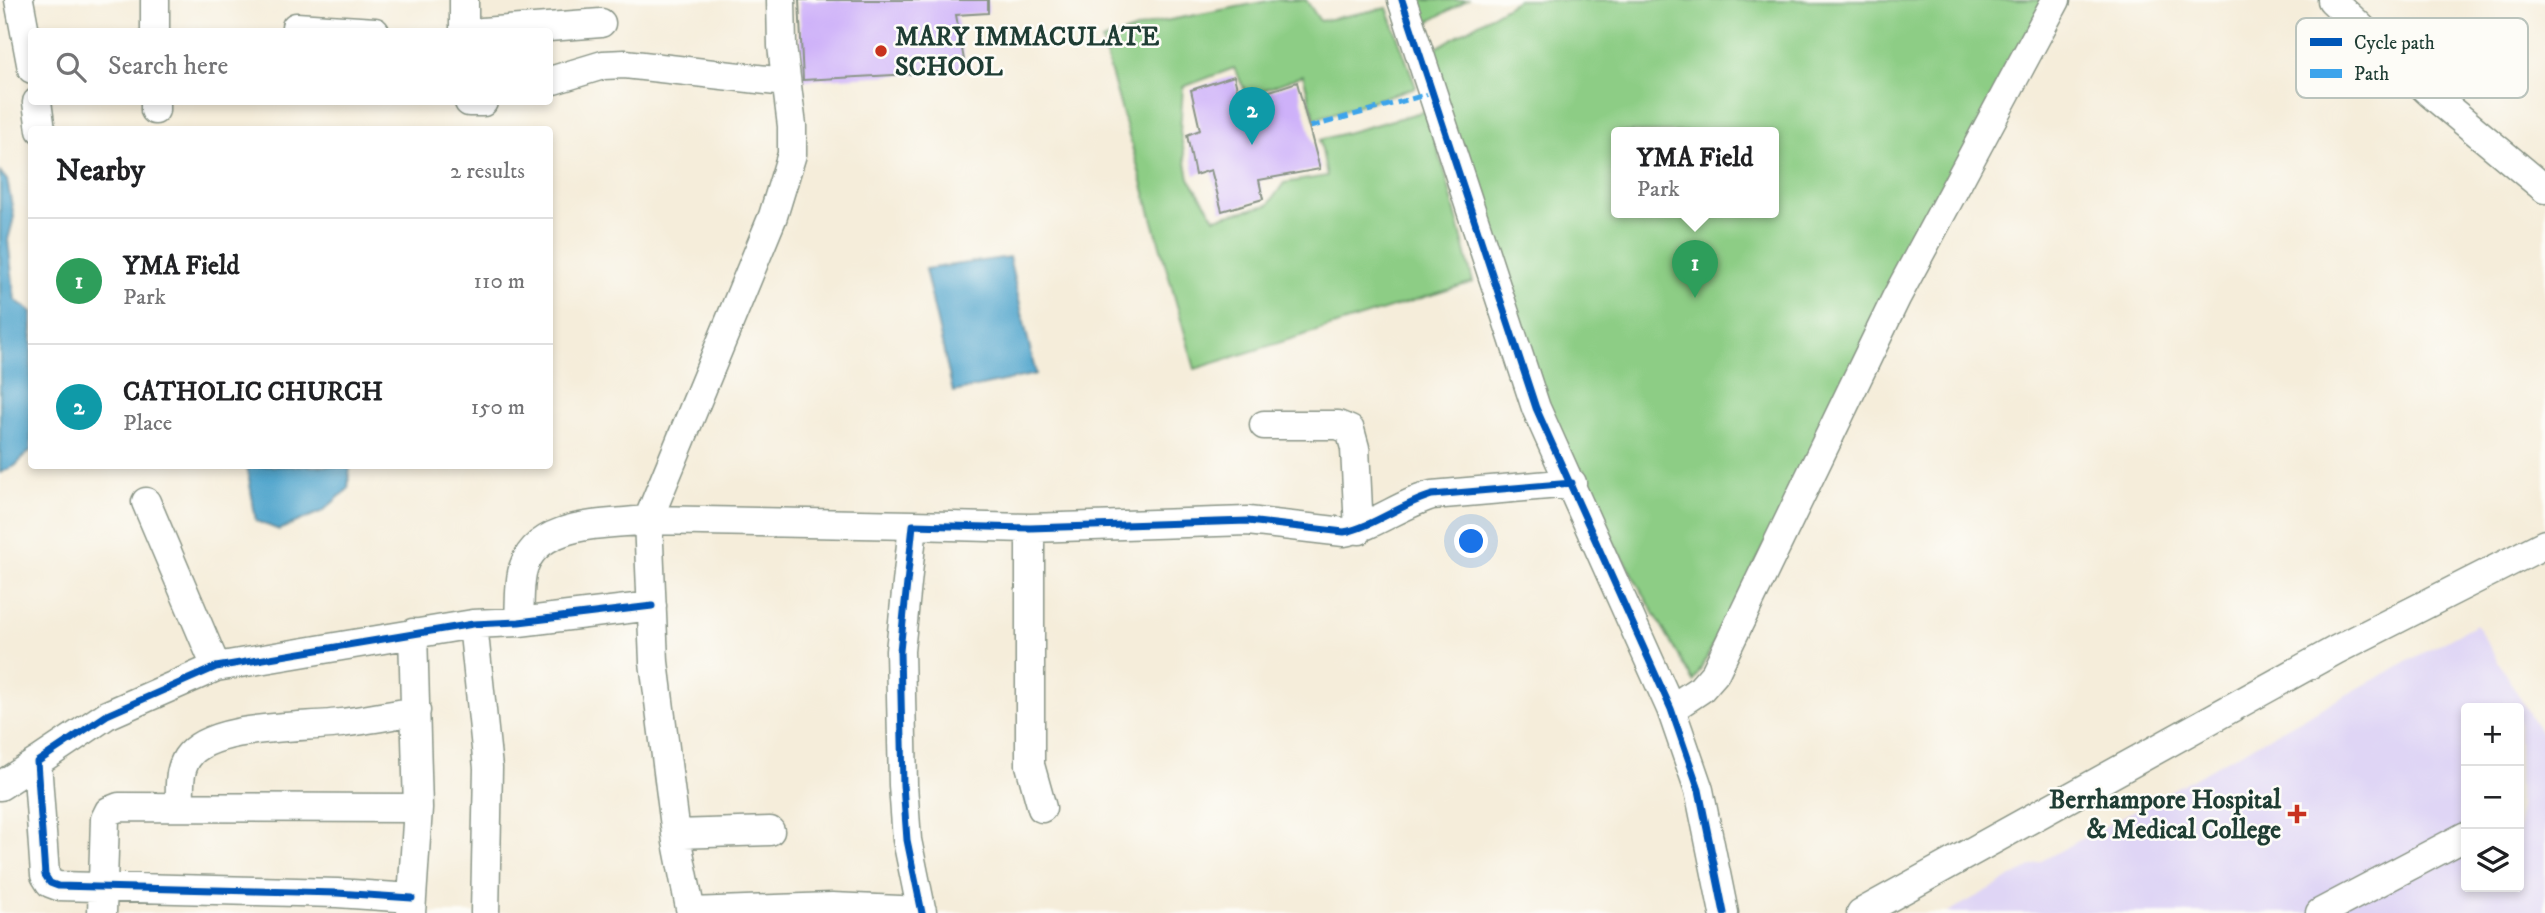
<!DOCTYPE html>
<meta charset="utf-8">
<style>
body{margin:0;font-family:"IM FELL DW Pica",serif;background:#f2f2f2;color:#202124}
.controls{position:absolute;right:21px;bottom:21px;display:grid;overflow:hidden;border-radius:7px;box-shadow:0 4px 10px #0003}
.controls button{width:63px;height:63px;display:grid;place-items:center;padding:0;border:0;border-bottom:2px solid #e0e0e0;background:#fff;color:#202124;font:35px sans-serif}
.you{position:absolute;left:1472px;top:542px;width:24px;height:24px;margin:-18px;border:5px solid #fff;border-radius:50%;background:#1a73e8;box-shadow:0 0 0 10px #1a73e833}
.badge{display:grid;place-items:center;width:46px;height:46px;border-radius:50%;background:#c8321e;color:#fff;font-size:23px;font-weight:700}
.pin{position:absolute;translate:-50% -58px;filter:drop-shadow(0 2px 4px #0008)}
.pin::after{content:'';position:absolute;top:37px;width:24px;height:21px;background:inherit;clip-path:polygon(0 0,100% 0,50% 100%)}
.popup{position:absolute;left:1611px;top:127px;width:168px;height:91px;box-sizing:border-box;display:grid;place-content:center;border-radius:7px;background:#fff;filter:drop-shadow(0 2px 5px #0005);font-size:23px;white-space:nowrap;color:#757577}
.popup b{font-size:26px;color:#202124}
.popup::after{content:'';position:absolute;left:50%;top:100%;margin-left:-14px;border:14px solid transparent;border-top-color:#fff}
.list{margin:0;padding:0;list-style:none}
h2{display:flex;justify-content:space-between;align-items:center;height:91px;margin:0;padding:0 28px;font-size:30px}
h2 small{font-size:23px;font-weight:400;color:#757577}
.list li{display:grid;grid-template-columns:46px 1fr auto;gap:21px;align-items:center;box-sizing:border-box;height:126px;padding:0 28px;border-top:2px solid #e0e0e0}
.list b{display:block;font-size:26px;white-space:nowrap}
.list p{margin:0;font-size:23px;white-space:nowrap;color:#757577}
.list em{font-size:23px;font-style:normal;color:#757577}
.icon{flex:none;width:38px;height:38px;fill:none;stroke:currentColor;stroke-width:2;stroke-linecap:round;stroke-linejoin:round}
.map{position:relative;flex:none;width:2545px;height:913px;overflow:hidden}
.search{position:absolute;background:#fff;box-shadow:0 4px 10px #0003;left:28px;top:28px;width:525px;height:77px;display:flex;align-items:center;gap:18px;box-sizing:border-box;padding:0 24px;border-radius:7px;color:#757577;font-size:26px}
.panel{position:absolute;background:#fff;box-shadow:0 4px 10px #0003;left:28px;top:126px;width:525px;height:343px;border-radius:7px}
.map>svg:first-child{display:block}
.built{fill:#dfd5f5;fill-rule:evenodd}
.green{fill:#8dcd85;stroke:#56855c;stroke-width:2;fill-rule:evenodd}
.water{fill:#50a4cc;stroke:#387080;stroke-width:2}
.building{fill:#ceb1f9}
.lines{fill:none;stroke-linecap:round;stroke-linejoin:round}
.minor-casing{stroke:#8a9587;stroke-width:31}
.minor{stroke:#fff;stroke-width:28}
.quiet{stroke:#3da4eb;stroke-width:5;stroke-dasharray:10 5;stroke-linecap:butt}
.cycleway-casing{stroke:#fdfcf7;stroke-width:11}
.cycleway{stroke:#0057b8;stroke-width:7}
.poi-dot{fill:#c8321e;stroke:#fdfcf7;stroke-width:2.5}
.labels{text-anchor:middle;stroke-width:5;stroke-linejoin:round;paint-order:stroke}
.poi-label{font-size:26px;font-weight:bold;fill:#1f3d34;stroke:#fdfcf7;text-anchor:start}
.key{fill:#fdfcf7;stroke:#bac3bc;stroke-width:2}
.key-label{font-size:19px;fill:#1f3d34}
</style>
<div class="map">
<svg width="2545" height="913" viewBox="0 0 2545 913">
<rect width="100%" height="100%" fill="#fdfcf7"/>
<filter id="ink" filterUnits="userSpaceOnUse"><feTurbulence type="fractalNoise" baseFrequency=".0143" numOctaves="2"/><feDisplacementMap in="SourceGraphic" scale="14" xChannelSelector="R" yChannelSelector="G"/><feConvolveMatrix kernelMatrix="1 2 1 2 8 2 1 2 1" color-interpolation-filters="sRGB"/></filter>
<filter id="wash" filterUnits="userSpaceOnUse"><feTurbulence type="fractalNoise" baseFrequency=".00686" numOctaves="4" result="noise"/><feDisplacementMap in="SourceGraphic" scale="28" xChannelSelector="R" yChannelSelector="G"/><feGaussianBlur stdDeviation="1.57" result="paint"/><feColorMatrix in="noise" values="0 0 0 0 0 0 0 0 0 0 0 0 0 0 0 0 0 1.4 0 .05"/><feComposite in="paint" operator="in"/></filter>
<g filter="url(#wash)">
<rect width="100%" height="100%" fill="#f5edda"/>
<path class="built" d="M2476,624L2545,740V913H1946ZM2466,708H2519V887H2466Z"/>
<path class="green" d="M1273,0H1306L1320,21L1387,8L1416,87L1315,119L1303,75L1248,96L1234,68L1183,87L1180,132L1189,178L1215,218L1268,205L1284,183L1327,176L1320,140L1425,111L1445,172L1473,282L1195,369L1102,41L1154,23Z
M1415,0H1467L1423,25Z
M1518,0H2048L1694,682L1536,408L1421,57ZM1616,132H1774V212H1616Z"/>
<path class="water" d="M0,172L7,180L14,217L8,240L15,300L32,312L31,450L15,466L0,473Z
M1009,257L1036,374L953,392L925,269Z
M247,466H350L348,489L323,511L279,530L256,521Z"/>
<g id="blocks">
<path class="building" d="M799,0H988V13L956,15L966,71L803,80Z
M1234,76L1240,101L1297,82L1320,169L1259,180L1263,199L1222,211L1211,170L1195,175L1187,135L1200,130L1191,90Z"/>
</g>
</g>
<g filter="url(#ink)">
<use href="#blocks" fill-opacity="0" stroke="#8a9587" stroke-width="2"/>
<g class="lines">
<g class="minor-casing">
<path id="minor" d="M19,0L32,69
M155,0V32
M464,0V32
M781,0L782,46L792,126V154L773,216L648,520L913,525
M1402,0L1536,408L1671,709L1699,790L1724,913
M2332,0L2430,93L2545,189
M296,27L375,32
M482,32L601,23
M550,81L603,65L625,64L785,82
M37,102L41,130
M155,102V110
M469,102H483
M1264,425H1338L1350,430L1355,448L1359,530
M146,502L216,667
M1030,528V765L1042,808
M519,622C520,606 519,588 522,573C533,520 607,525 648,520L654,662L677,842L691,913
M473,624L488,768L485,913
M1671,709L1701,689L1715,673L1896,298L2056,0
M0,786L37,762
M180,806C180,790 178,772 187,758C209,724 303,728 341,723C366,720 391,715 416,711
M676,834L770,831
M412,898L337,893L58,886L50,883L45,875L37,762L107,715L216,667L473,624L519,622L652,606
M691,912L832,907L922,911
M102,913L105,819L109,811L119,807L418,808
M411,913L418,808L413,633
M922,913L907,840L903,785L900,651L913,525L1030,528L1248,521L1344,532C1372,527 1401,504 1432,495L1572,483
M1861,913L2336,650L2545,544
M2320,913L2466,836"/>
</g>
<use href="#minor" class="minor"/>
<path class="quiet" d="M1310,127L1432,93"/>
<g class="cycleway-casing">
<path id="cycleway" d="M1402,0L1536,408L1671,709L1699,790L1724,913
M412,898L337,893L58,886L50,883L45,875L37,762L107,715L216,667L473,624L519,622L652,606
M922,913L907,840L903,785L900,651L913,525L1030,528L1248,521L1344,532C1372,527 1401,504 1432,495L1572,483"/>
</g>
<use href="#cycleway" class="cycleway"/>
</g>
</g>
<g class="poi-dot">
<circle cx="881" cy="51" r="7"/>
<path d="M2293.5 803.5h7v7h7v7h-7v7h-7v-7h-7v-7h7z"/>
</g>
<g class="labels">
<g class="poi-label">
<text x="895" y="45">MARY IMMACULATE<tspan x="895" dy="30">SCHOOL</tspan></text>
<text x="2281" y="808" text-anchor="end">Berrhampore Hospital<tspan x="2281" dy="30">&amp; Medical College</tspan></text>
</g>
</g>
<rect x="2296" y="18" width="232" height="80" rx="10" class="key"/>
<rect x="2310" y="38" width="32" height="8" fill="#0057b8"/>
<rect x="2310" y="69" width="32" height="9" fill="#3da4eb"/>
<g class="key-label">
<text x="2354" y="49">Cycle path</text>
<text x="2354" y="80">Path</text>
</g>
</svg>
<div class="controls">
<button>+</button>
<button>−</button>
<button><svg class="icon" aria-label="layers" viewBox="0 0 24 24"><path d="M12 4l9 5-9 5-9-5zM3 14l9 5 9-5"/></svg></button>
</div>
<div class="you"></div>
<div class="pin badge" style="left:1695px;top:298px;background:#2e9e5b">1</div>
<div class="popup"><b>YMA Field</b>Park</div>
<div class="pin badge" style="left:1252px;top:145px;background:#0f9aa8">2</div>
<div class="search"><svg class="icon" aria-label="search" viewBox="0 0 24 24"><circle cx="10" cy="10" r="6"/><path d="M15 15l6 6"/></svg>Search here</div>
<section class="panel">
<h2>Nearby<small>2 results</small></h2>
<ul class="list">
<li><span class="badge" style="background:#2e9e5b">1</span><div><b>YMA Field</b><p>Park</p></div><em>110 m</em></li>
<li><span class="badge" style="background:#0f9aa8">2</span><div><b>CATHOLIC CHURCH</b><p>Place</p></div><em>150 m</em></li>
</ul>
</section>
</div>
